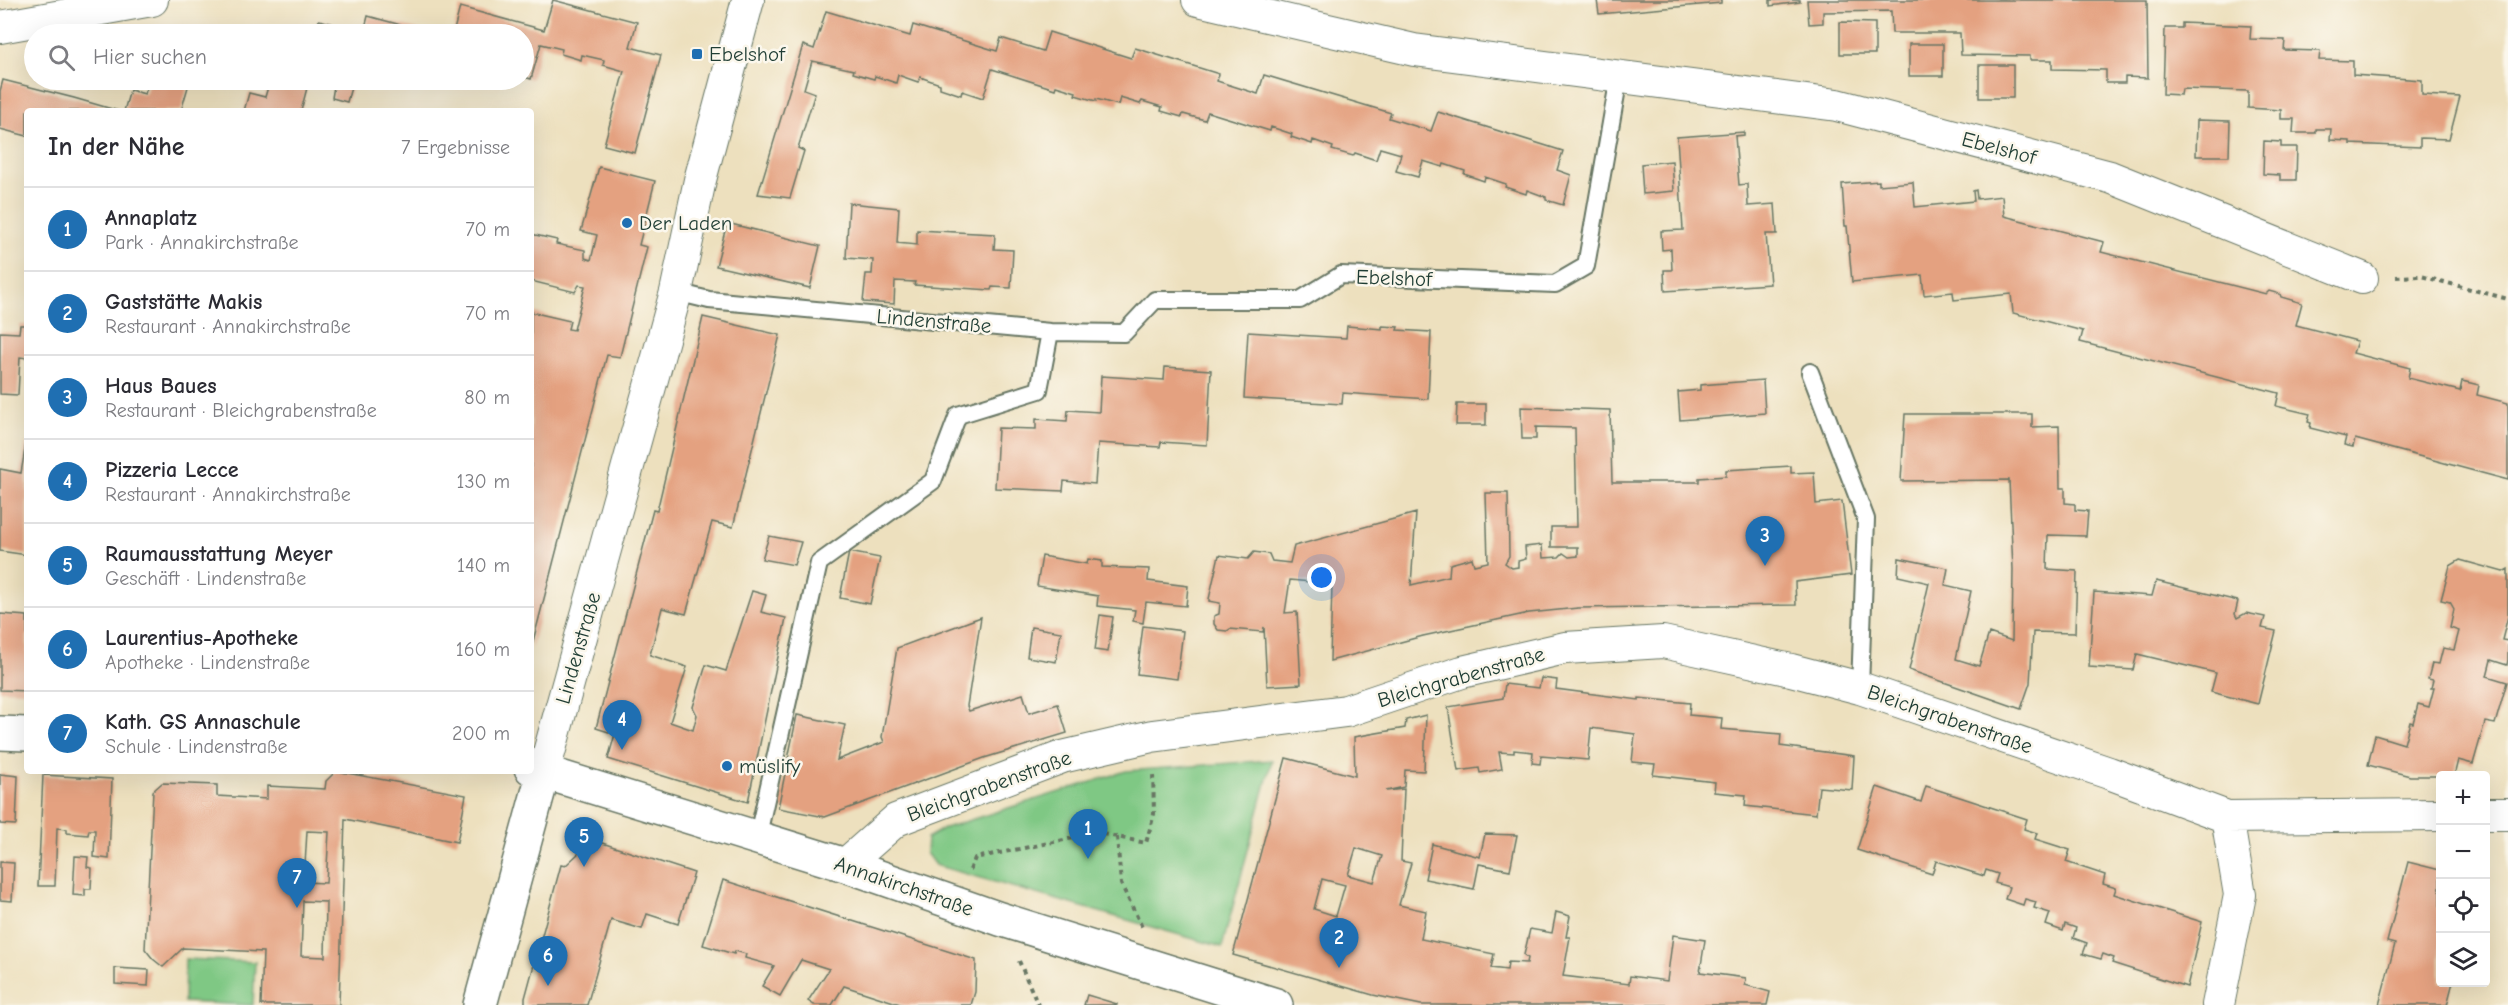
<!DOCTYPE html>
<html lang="de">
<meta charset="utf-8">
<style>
body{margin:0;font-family:"Comic Neue",sans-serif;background:#f2f2f3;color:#2b2b33}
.controls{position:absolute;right:18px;bottom:18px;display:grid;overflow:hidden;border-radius:6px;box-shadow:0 6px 24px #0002}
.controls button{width:54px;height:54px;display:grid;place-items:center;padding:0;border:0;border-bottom:2px solid #e1e1e2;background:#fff;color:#2b2b33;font:30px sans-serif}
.you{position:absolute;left:1322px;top:578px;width:21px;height:21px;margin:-15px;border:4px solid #fff;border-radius:50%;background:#1a73e8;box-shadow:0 0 0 9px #1a73e833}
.badge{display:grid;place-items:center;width:39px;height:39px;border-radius:50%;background:#1f6fb2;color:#fff;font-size:20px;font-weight:700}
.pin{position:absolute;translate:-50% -50px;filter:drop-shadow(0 2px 3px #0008)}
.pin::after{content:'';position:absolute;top:32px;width:21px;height:18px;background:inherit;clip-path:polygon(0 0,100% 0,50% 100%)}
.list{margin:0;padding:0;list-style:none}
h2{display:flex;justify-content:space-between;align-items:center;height:78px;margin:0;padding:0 24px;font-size:26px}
h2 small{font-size:20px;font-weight:400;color:#7c7c81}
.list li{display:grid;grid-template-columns:39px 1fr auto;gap:18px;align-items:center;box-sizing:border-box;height:84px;padding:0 24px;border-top:2px solid #e1e1e2}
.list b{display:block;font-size:22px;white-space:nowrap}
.list p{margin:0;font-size:20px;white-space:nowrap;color:#7c7c81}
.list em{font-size:20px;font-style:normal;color:#7c7c81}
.icon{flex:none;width:33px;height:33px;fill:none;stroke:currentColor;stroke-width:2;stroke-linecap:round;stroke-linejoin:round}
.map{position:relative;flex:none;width:2508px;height:1005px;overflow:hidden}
.search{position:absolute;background:#fff;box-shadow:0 6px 24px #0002;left:24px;top:24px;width:510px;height:66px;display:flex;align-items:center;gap:15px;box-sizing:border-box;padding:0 21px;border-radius:33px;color:#7c7c81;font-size:22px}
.panel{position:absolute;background:#fff;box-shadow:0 6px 24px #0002;left:24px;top:108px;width:510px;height:666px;border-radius:6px}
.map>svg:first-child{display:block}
.green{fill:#7fc884;stroke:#4f825c;stroke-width:1.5}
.building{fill:#e4a180;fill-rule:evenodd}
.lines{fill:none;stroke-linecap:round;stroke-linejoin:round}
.service-casing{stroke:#677664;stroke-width:20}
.minor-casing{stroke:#677664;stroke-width:34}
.tertiary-casing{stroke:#677664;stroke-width:36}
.path{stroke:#677664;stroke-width:4;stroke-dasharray:4.5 4.5;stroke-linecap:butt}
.service{stroke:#fff;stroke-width:16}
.minor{stroke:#fff;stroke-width:32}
.tertiary{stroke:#fff;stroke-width:33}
.poi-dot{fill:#1f6fb2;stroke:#fbf7ec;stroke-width:2}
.labels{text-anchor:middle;stroke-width:5;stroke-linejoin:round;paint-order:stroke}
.poi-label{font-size:21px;fill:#1f3d34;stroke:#fbf7ec;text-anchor:start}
.street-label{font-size:21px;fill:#1f3d34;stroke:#fbf7ec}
</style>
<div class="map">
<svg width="2508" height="1005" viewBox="0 0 2508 1005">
<rect width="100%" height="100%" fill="#fbf7ec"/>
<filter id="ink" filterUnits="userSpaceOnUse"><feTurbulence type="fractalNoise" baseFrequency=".0167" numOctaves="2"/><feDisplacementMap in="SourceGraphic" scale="12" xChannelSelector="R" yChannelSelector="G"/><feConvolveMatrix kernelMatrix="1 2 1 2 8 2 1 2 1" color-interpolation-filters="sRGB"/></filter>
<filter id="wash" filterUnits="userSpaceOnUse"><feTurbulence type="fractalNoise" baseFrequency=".008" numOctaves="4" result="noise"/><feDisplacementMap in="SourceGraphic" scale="24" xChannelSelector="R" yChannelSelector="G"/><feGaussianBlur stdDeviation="1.35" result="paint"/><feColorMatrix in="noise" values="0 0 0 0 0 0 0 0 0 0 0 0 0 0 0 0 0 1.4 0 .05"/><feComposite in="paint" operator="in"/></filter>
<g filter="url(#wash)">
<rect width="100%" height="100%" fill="#ede0be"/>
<path class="green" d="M1272,760L1222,947L935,865L926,853L927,838L945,828L1126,771Z
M185,959L255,962L253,1005L184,1002Z"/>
<g id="blocks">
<path class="building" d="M553,0L637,22L630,47L661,55L635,153L604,145L624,71L603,65L604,60L582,55L581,60L561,54L562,49L541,44L531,79L524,77V34H453L460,7L544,30Z
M1597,0H1721V3L1599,14Z
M1770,0H1800V2L1770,6Z
M1807,0H2147L2148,78L2125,77V83H2106V70L2052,69V60H2030V56L1961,55L1960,33H1892L1891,11L1823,12V23L1809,24Z
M826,11L910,36L913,25L997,51L1001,38L1043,51L1049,32L1131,58L1135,48L1219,74L1217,81L1258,94L1264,75L1391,113L1389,118L1431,131L1438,112L1563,151L1557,170L1571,175L1563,205L1546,200V197L1527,190L1526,194L1505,187L1506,184L1485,177L1484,181L1464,174L1465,171L1444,164L1443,167L1423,161L1418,177L1396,171L1401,154L1380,148L1376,160L1355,153L1353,156L1332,150L1333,147L1313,140L1312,144L1291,137L1292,134L1271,127L1270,131L1208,112L1205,120L1183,114L1182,117L1161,111L1162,107L1142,101L1140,104L1120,98L1118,105L1096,99V101L1075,95L1076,92L1056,86L1055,89L992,69L983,98L962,91L961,95L940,88V84L920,77L918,82L898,75L896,83L875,76L874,79L853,73L854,70L812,61L804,89L815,93L798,148L804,151L790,198L758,194L803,45L814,49Z
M368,16L434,34H315L319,20L364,32Z
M1840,22L1875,23V54H1840Z
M2182,23L2251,26L2250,39L2285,40L2284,50L2320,51L2319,60L2353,61V75L2422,80V95L2460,97L2449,139L2420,138V147L2350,144V141L2330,140L2331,129H2316V133H2293L2294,119H2281V110L2248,108V91L2182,89L2181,95L2163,94L2165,28H2182Z
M1909,44H1943V76H1909Z
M1979,65H2013V98H1979Z
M3,80L74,98L119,111H27V136L0,129V91Z
M149,80H190L181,111H124L130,90L145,94Z
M270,80H309L301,111H244L249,93L265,97Z
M335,80H353L347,102L332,98Z
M419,80H441L439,87L419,82Z
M2197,120L2230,121L2229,156H2196Z
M1744,132V135L1735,136L1739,185L1747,184L1748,206L1775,204L1777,234H1766L1770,284L1665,291L1664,270H1672L1671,249L1662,250L1661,231L1683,230L1677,137Z
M2264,141L2281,142V147H2297L2296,180H2280V175L2263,174Z
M1672,161L1674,191L1643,194L1641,164Z
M599,167L655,181L639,245L647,247L620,357L607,355L531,649V312L570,321L568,329L574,330L585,286L579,285L575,292L531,281V234L557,240L556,244L585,250V258L591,260L597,235L581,231Z
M1879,181V185L1913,182L1915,207L1974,201L1973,191L1976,190L1977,199L2002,196L2004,216L2104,242L2101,252L2266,294L2269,291L2280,294L2281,297L2302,303L2296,325L2357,341L2353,353L2410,368L2408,378L2460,391L2462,381L2479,385L2477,395L2508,403V480L2355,439L2353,447L2344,445L2346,437L2310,428L2311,423L2308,422L2310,414L2276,406L2279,393L2080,342L2083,331L2013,313L2011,294L1954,300L1953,292L1924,295L1922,275L1852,282L1847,226H1845L1842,184Z
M849,203L899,208L897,243L917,245V230L995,234L994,249L1013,250L1011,288L992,287L991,290L914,285L915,282L895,281L894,304L863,302L866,274H872L873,260L846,258Z
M727,223L820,246L810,288L716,266Z
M703,317L780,335L733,527L712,522L686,614L662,608L650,655L687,667L670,722L693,730L697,715L693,707L706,665L726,671L752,591L766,595L761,612L786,618L748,802L608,759L615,734L596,728L653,510L657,511Z
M20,325H27V358L20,357L18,395L0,394V332L19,333Z
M1347,326L1382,329V326L1398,327L1397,330L1431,332L1428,399L1343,393L1342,404L1244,398L1248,332L1346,338Z
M1165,367L1211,370L1207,445L1161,442L1160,447L1098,443L1095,484L1064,481L1063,491L995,488L998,428L1036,429V419L1067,421L1068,410L1099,412L1101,376L1164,380Z
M1763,380L1765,413L1680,420L1678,392L1700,390V385Z
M1457,404H1486V425H1456Z
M1521,407L1610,410L1612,482H1699V478L1726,476V470L1791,466V473L1814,472L1816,504L1842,501L1851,575L1795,582L1796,605L1578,608L1529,613L1423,636L1330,661L1332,584L1290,580L1285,613L1297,612L1301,684L1267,686L1264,627L1263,632L1230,629L1227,631L1218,630L1214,624V616L1219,614L1220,603L1209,601V599L1219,555L1248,559L1254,552L1269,554L1272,561L1290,563L1294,546L1416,513L1411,585L1449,576L1450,564L1472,558L1474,565L1488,562L1486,493H1508L1509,556L1505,563L1512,568L1518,567V561L1526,559L1525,547L1542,545L1543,558L1559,557L1563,553L1569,557L1578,556V547H1551V527H1577L1575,428L1536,427V439H1522Z
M1905,414H2032V427L2059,426L2060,488H2065V503L2075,504V510L2088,511L2086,536L2048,535L2047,569L2077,571L2075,633L2033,632L2030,683L2021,709L1909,670L1929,583L1898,576L1899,558L1948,568L1945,585L1971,591L1956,659L1979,666L1989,633L2012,641L2013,569L2009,480L1901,481Z
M26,443H27V555L0,551V469L21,473Z
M769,536L801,542L794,565L762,559Z
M849,552L880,558L870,604L840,598Z
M1042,556L1087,564L1088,559L1102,561V567L1149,569L1148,581L1188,586L1186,606L1146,602L1143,623L1133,621L1135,610L1097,606L1098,596L1037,586Z
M2460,560L2503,572L2508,569V616L2502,640L2508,641V660L2507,665L2491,660L2487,676L2507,682L2495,724L2485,722L2473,764L2458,760L2454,776H2410L2368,765L2375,735L2404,744L2410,722L2413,723L2418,704L2429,707L2434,688H2431L2433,680L2428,679L2432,663L2439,664L2443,648L2454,650L2459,631L2450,628L2454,609L2450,602L2441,600L2450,566Z
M2156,581L2238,601L2235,614L2237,618L2246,613L2265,617L2262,628L2276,631L2258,704L2211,692L2216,673L2137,654L2133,670L2089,667L2094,592L2152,596Z
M0,614L27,616V691L0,690Z
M1100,615L1113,617L1108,652L1095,650Z
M981,617L967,706L969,711L1023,694L1029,713L1058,704L1067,733L984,758L825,817L778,808L797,715L845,725L837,760L884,742L882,737L897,648Z
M1143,626L1183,631L1177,679L1137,674Z
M1031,627L1061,632L1056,662L1027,657Z
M1541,678L1557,680L1556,689L1639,700V698L1690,703L1689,715L1722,718L1721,729L1781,734L1780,746L1854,756L1852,790L1819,787L1816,814L1745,806L1746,795L1714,792L1715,782L1653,775L1655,764L1632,762L1635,734L1591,728L1588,760L1541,756L1540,764L1532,763L1533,752L1514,750V753L1499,752L1502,769L1480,773L1479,768L1458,771L1448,707L1503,698L1505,684L1539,688Z
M1426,715L1424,771L1405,770L1404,787L1386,791L1404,789L1401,861L1411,863L1399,905L1426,911L1421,939L1494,954L1491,968L1507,970L1508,962L1527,963L1528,958L1524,955L1530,929L1552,933L1556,912L1570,916L1566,937H1570L1563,976L1629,984L1630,976L1667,981L1673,935L1705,940L1700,972L1746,978L1745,985L1770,992L1767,1005H1421L1373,995L1233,955L1286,758L1355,776L1354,737L1405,728L1406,720ZM1356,848L1382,856L1374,882L1348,875ZM1322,879L1345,885L1336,916L1314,909Z
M336,771L466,795L457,842L345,819L339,1005H261L263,952L183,948L163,967L153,959L145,949L153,791L162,783L217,785V796L267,799V786L325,789L326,781ZM307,831L329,832L326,883L304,882ZM303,901L326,902L325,957L301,956Z
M0,774L18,776L16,825L0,824Z
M43,775L112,779L109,859L94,857L95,830H89L88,835L67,833V829L57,828L55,886H38Z
M1926,786L2027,819L2024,829L2037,833L2035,839L2070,850L2066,862L2105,875L2103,884L2116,888L2114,894L2202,922L2187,987L2112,963L2114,958L2103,954L2101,959L2083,954L2087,943L2073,938L2076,928L2065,924L2063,931L2046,925L2050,913L2034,908L2036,902L2025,899L2023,905L2005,899L2009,887L1995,883L1998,874L1986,870L1984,876L1936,861L1932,874L1857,850L1877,787L1921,802Z
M1485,834L1517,835L1510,870L1479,864L1474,889L1425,879L1432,844L1480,857Z
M593,840L694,873L678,924L647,914L642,929L611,920L587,1005H525V998L561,865L565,866Z
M75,856L88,857L87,867L92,868L91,889H85V896L73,895Z
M0,862L14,863L12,901L0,900Z
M2408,862L2440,870V982H2453L2447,1005H2379L2395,944L2387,942Z
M723,880L976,960L975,992L971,1005H903L844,986L832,1005H814L808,1001L829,969L801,960L780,996L762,986L774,966L745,958L746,954L735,951L734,954L703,945Z
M115,968L149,970L148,986L115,984Z
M1087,995L1117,1004V1005H1084Z"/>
</g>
</g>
<g filter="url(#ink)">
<use href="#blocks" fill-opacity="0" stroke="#677664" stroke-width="1.5"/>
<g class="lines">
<g class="service-casing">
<path id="service" d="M676,292L709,300L1050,332
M1810,372L1866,519L1860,688
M757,839L819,563L933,481L958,415L1039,390L1050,332L1124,333L1155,300H1300L1341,275L1555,284L1586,266L1619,77"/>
</g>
<g class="minor-casing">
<path id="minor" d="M1198,0L1414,50L1837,105L2110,177L2362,278
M0,27L152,0
M544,771L676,292L700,180L748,0
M2486,814H2508
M2227,817L2440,815
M845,865L896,820L1062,757L1152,736L1346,711L1462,672L1565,648L1663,642L1791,670L1860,688L2109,773L2227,817L2240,895L2218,1005"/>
</g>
<g class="tertiary-casing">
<path id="tertiary" d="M0,733L27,734
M531,768L845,865L1000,919L1276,1005
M480,1005L544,771"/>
</g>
<path class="path" d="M2396,277L2421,276L2508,299
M1117,837L1121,884L1142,927
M970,870L975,858L1098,833L1146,843L1154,814L1153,772
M1019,961L1038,1005"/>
<use href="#service" class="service"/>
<use href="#minor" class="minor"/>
<use href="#tertiary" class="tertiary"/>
</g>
</g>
<g class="poi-dot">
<rect x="691" y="48" width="12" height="12" rx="3"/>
<circle cx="627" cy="223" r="6"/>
<circle cx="727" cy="766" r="6"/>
</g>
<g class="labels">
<g class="poi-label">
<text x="709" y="61">Ebelshof</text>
<text x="639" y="230">Der Laden</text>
<text x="739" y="773">müslify</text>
</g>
<g class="street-label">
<text transform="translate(1999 148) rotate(15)" y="7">Ebelshof</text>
<text transform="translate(1394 278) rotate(2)" y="7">Ebelshof</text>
<text transform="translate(934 321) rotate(5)" y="7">Lindenstraße</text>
<text transform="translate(578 648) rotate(-74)" y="7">Lindenstraße</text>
<text transform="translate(1461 677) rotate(-16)" y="7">Bleichgrabenstraße</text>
<text transform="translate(1950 719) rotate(19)" y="7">Bleichgrabenstraße</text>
<text transform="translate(989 786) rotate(-20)" y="7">Bleichgrabenstraße</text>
<text transform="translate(904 886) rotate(19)" y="7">Annakirchstraße</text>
</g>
</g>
</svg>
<div class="controls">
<button>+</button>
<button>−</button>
<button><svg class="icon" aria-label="locate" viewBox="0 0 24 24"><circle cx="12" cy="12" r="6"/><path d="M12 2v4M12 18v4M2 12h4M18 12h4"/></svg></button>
<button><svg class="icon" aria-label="layers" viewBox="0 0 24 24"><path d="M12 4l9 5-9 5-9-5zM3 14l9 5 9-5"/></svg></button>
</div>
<div class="you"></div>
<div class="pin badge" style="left:1088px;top:859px">1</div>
<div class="pin badge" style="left:1339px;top:968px">2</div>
<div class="pin badge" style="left:1765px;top:566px">3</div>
<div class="pin badge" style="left:622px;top:750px">4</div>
<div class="pin badge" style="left:584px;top:867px">5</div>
<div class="pin badge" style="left:548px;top:986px">6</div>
<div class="pin badge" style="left:297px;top:908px">7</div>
<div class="search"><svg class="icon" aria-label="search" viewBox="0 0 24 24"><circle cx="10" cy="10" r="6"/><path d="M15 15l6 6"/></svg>Hier suchen</div>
<section class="panel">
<h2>In der Nähe<small>7 Ergebnisse</small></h2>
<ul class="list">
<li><span class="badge">1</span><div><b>Annaplatz</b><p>Park · Annakirchstraße</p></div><em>70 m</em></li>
<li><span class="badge">2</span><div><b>Gaststätte Makis</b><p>Restaurant · Annakirchstraße</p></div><em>70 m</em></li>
<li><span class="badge">3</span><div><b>Haus Baues</b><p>Restaurant · Bleichgrabenstraße</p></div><em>80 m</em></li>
<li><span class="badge">4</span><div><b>Pizzeria Lecce</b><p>Restaurant · Annakirchstraße</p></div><em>130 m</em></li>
<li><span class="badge">5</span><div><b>Raumausstattung Meyer</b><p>Geschäft · Lindenstraße</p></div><em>140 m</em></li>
<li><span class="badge">6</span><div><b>Laurentius-Apotheke</b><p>Apotheke · Lindenstraße</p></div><em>160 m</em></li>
<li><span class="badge">7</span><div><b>Kath. GS Annaschule</b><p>Schule · Lindenstraße</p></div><em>200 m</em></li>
</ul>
</section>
</div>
